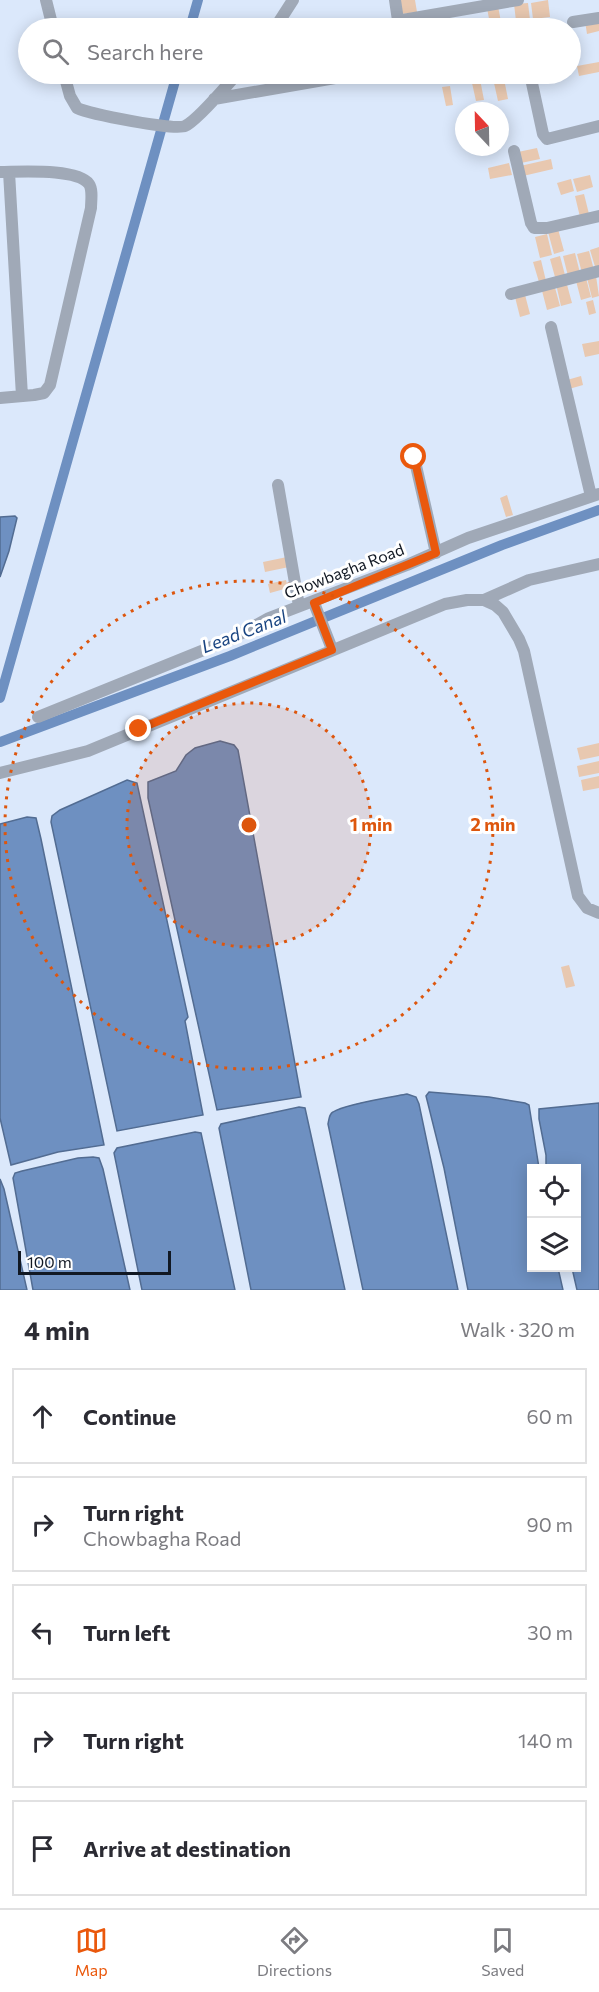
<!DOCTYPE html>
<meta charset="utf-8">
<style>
body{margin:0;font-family:Commissioner,sans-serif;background:#f2f2f3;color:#2b2b33}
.controls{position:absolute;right:18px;bottom:18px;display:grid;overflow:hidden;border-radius:0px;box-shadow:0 3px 15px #0003}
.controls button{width:54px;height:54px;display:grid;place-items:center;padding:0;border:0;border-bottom:2px solid #e1e1e2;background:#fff;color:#2b2b33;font:30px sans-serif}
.compass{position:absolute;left:455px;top:102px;width:54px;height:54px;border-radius:50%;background:#fff;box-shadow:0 3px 15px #0003;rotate:338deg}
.scale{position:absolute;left:18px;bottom:15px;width:153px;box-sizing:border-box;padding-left:6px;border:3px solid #111823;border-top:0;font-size:16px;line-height:21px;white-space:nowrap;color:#111823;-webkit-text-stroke:4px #fff;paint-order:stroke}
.stop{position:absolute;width:18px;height:18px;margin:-14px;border:4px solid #ea580c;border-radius:50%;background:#fff}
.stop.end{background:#ea580c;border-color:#fff;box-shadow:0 2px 6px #0008}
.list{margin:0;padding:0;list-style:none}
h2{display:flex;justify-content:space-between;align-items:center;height:78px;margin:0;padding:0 24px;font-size:26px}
h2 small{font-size:20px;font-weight:400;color:#7c7c81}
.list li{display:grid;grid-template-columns:39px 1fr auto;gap:18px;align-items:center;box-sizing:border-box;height:96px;margin:0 12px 12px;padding:0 12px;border:2px solid #e1e1e2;border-radius:0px}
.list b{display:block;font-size:22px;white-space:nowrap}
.list p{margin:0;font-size:20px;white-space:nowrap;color:#7c7c81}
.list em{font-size:20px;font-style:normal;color:#7c7c81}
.icon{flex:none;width:33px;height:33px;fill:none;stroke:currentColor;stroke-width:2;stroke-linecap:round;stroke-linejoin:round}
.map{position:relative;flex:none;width:599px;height:1290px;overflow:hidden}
.search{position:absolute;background:#fff;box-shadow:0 3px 15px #0003;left:18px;right:18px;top:18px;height:66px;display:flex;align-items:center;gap:15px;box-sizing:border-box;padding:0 21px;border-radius:33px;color:#7c7c81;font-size:22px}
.sheet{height:618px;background:#fff}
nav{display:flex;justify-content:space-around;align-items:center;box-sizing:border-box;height:84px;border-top:2px solid #e1e1e2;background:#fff;font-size:16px;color:#7c7c81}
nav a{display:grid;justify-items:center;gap:3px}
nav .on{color:#ea580c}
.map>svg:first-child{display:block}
.water{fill:#6e90c1;stroke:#526c92;stroke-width:1.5}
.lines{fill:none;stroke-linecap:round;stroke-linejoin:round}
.canal{stroke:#6e90c1;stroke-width:10}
.building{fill:#e8c8b0}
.minor{stroke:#a0a9b7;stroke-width:12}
.route{stroke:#ea580c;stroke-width:8}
.ring{fill:none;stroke:#dd560d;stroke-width:3;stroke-dasharray:3 6}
.labels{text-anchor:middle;stroke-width:6;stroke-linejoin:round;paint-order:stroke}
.street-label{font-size:16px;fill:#111823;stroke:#fff}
.water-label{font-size:18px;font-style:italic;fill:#194481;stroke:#fff}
.centre{fill:#dd560d;stroke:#fff;stroke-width:3}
.ring-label{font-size:18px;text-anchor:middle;font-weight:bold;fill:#dd560d;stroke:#fff;stroke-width:6;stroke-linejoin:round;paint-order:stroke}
</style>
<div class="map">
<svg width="599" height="1290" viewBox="0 0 599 1290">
<rect width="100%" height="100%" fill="#dbe8fb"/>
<path class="water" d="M15,516L17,518L9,551L0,577V517Z
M220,741L234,745L238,750L301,1097L217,1110L148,798V782L176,771L186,755L195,748Z
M127,780L137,783L188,1017L185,1021L203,1115L117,1131L51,822L52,816L60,810Z
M27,817L36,818L41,839L104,1145L58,1152L11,1165L0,1118V824Z
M429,1092L489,1097L525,1103L529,1105L539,1168H532V1268H558L563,1290H468L444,1168L426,1096Z
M407,1094L416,1097L419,1104L458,1290H363L328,1124C329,1119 329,1114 333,1112C345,1104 391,1097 407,1094Z
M599,1103V1290H577L572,1268H576V1168H546V1155L539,1119V1109Z
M299,1107L305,1108L345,1290H251L219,1128L221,1124Z
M195,1132L201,1133L235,1290H142L114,1153L117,1148Z
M93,1157L99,1158L103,1169L130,1290H33L13,1178L15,1173L22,1171L78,1158Z
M0,1179L4,1189L27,1290H0Z"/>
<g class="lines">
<path class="canal" d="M190,28L198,0
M0,698L177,74
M0,742L230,656L502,545L599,510"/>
</g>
<path class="building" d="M400,0H415L417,12L402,14Z
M548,0L550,17L533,19L531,3Z
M528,3L530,20L516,21L514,4Z
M498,6L501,22L490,24L487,8Z
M446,15L449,28H438L436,17Z
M599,19V31L587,34L585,21Z
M527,23L528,28H505L504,26Z
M599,62V72L579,76L577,66Z
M470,74H479L484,100L476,101Z
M492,74H503L508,99L498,101Z
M450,86L453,105L446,106L442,87Z
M537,148L540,159L521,163L518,152Z
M551,159L553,169L523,176L520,166Z
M509,163L512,175L490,179L488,168Z
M590,175L593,187L577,192L573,179Z
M571,179L574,191L561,195L557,183Z
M584,194L589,214L580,217L575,196Z
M558,229L564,251L554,254L548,232Z
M547,234L552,255L540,258L535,237Z
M599,247V269L596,270L590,250Z
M589,251L594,270L582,273L577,254Z
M575,253L580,273L568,276L563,256Z
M560,256L565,275L555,277L550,259Z
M541,260L546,281L539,282L533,262Z
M596,276L599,296L592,298L587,278Z
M586,278L591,297L581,300L576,281Z
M566,281L572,303L561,306L556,284Z
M554,284L560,306L547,310L541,287Z
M524,291L530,314L520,317L514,293Z
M593,300L596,313L589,315L586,302Z
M599,341V354L585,357L582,344Z
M581,376L583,385L569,389L567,380Z
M507,495L513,515L506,517L500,498Z
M287,557L289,567L265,572L263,562Z
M286,580L288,588L270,593L268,584Z
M599,743V756L580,760L577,748Z
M599,761V773L579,777L577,766Z
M599,776V788L583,791L581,780Z
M569,965L575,986L566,988L561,967Z"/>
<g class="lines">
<path class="minor" d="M46,0L53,28
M395,0L399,27
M397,21L518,0
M573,22L599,18
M275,28L293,0
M64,74L70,96L77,108C90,114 175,131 185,126C197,121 228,84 237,74
M530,74L543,134L547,139L599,126
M214,99L358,74
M514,151L531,223L534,228H547L599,216
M0,172C20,172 77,168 89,184C93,190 91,201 91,208L50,385L44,393L34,395L0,398
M9,172L22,396
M511,294L599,271
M551,327L591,496
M414,457L436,553
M278,485L299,606
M484,600L529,580L599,564
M314,603L332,649
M38,717L231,639L269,618L407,565L468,538L599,494
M0,773L88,751L445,604L467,600H484L495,605L503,612L519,639L524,651L578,896L587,908L599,913"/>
</g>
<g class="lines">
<path class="route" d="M139,729L332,650L314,603L436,553L414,457"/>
</g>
<circle cx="249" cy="825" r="122" fill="#dd560d" fill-opacity=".12"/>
<g class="ring">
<circle cx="249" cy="825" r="122"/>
<circle cx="249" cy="825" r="244"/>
</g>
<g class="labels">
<g class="street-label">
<text transform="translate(344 571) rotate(-21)" y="6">Chowbagha Road</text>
</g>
<g class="water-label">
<text transform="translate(244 632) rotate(-21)" y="6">Lead Canal</text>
</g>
</g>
<circle cx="249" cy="825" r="9" class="centre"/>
<g class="ring-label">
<text x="371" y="831">1 min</text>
<text x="493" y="831">2 min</text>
</g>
</svg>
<div class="controls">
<button><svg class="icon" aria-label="locate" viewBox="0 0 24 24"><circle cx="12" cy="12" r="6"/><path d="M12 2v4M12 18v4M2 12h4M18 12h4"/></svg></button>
<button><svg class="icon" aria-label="layers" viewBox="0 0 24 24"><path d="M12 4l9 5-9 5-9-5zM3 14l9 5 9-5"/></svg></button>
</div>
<svg class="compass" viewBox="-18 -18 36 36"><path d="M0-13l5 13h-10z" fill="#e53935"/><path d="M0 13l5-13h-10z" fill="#7c7c81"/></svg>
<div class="scale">100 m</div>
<div class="stop" style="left:414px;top:457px"></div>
<div class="stop end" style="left:139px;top:729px"></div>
<div class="search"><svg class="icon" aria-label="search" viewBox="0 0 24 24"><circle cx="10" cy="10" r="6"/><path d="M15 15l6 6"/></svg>Search here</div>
</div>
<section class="sheet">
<h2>4 min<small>Walk · 320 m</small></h2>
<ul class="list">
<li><svg class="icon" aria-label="ahead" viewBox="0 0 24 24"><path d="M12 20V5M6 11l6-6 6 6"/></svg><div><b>Continue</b></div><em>60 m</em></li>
<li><svg class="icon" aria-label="right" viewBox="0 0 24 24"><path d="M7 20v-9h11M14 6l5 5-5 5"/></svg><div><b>Turn right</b><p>Chowbagha Road</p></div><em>90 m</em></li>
<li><svg class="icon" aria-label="left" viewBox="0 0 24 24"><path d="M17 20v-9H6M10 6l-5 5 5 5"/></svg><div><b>Turn left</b></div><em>30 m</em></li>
<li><svg class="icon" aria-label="right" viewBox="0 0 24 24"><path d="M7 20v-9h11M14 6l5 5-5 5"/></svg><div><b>Turn right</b></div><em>140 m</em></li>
<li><svg class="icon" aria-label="arrive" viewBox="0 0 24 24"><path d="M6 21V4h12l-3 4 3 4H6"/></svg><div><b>Arrive at destination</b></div></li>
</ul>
</section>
<nav>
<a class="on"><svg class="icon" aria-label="map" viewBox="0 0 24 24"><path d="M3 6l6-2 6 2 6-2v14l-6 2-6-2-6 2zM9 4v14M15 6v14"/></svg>Map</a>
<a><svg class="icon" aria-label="directions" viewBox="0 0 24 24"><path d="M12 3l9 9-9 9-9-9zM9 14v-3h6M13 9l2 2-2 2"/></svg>Directions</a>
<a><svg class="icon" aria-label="saved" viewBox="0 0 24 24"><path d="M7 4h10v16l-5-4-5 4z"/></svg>Saved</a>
</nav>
